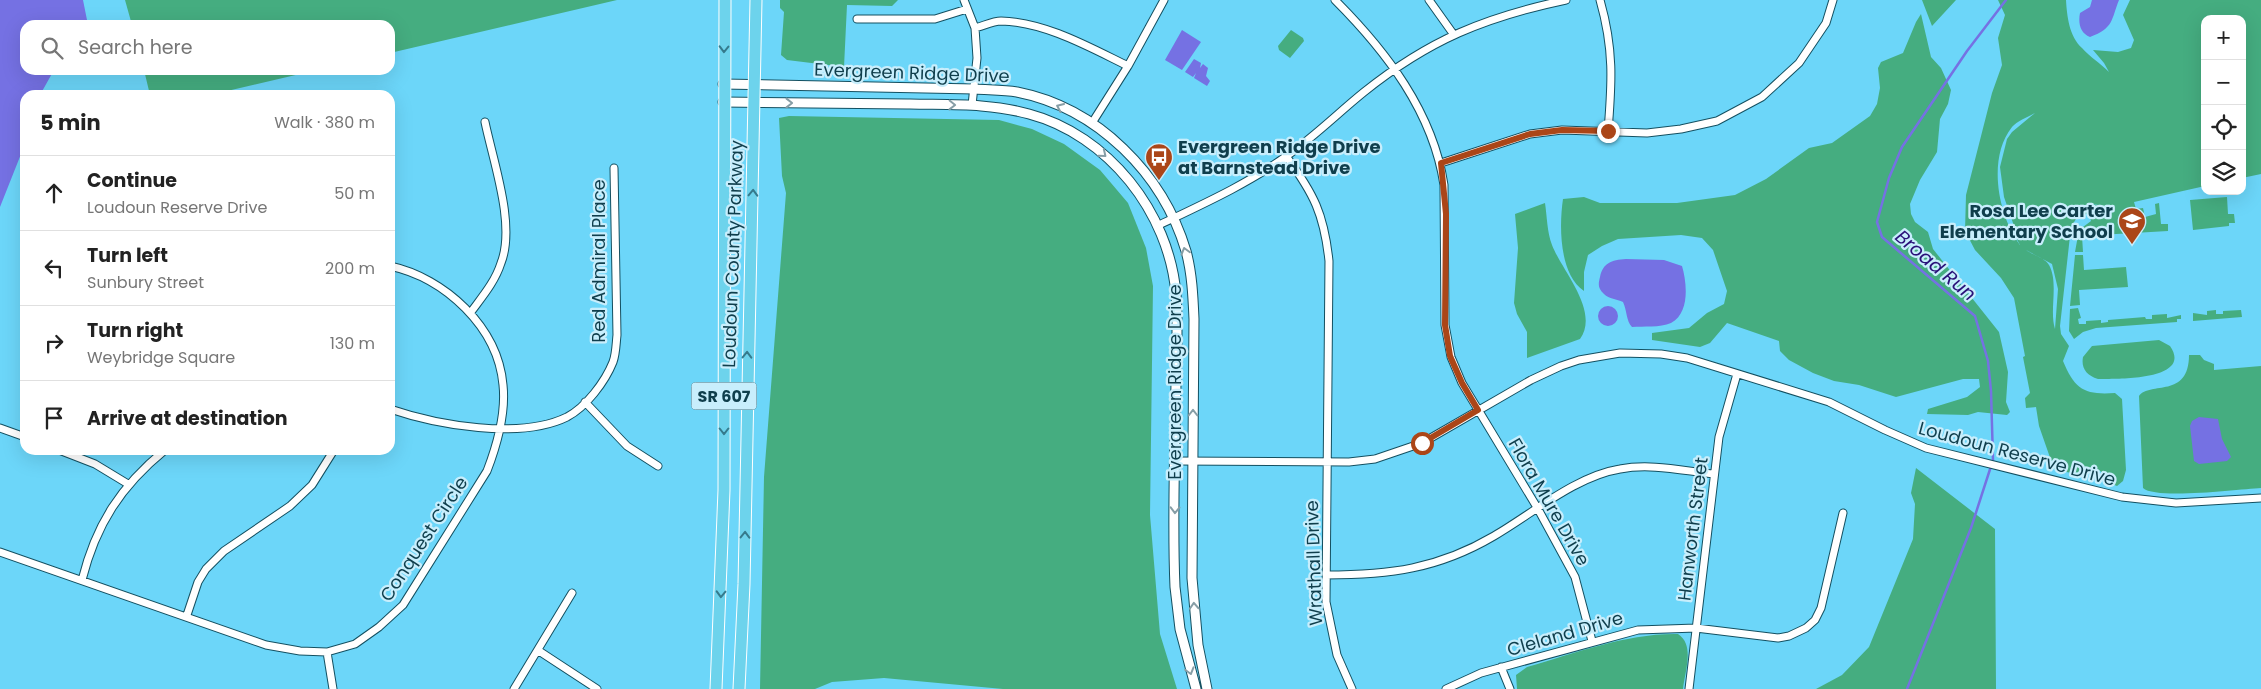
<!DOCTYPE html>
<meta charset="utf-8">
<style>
body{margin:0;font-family:Poppins,sans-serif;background:#f6f6f6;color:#222}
.controls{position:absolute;right:15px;top:15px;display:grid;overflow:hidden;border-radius:10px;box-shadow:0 5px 20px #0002}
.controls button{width:45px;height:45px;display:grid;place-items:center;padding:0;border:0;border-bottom:1px solid #e0e0e0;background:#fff;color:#222;font:25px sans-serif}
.stop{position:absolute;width:15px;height:15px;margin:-11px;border:4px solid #ab4618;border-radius:50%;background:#fff}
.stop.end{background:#ab4618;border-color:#fff;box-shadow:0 1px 5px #0008}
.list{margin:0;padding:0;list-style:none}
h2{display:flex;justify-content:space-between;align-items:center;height:65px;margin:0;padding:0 20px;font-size:21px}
h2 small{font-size:16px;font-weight:400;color:#767676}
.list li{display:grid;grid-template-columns:32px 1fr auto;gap:15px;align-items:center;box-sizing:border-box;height:75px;padding:0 20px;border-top:1px solid #e0e0e0}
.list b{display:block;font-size:19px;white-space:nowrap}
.list p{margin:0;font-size:16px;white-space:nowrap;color:#767676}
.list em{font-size:16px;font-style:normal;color:#767676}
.icon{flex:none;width:28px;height:28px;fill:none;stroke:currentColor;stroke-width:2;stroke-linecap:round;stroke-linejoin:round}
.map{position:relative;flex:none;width:2261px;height:689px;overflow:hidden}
.search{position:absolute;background:#fff;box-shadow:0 5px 20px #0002;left:20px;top:20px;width:375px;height:55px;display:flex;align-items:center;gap:12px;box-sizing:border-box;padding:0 18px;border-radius:15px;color:#767676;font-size:19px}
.panel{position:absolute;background:#fff;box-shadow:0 5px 20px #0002;left:20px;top:90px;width:375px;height:365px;border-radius:15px}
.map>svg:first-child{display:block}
.green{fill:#45ad80;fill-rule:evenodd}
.water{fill:#7571e3}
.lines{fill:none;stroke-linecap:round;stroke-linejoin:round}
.stream{stroke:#7571e3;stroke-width:2.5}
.minor-casing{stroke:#145061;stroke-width:9}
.tertiary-casing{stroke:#145061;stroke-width:11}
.primary-casing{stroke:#fff;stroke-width:13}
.minor{stroke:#fff;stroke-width:7}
.tertiary{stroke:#fff;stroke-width:9}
.primary{stroke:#6dd3ec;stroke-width:11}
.oneway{stroke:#357a8c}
.oneway2{stroke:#879ea6}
.route{stroke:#ab4618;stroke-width:6}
.labels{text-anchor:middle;stroke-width:4.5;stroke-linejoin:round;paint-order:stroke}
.shield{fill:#c8eefc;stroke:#467381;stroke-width:1}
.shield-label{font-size:16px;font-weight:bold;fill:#0f3e4c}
.street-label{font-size:18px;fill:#0f3e4c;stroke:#c8eefc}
.poi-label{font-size:18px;font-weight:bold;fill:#0f3e4c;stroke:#c8eefc;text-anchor:start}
.water-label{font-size:19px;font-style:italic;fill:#291078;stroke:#c8eefc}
</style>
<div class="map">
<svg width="2261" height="689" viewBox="0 0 2261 689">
<rect width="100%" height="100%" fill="#6cd6f9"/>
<path class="green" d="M125,0H617L390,53V25H132Z
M780,0H898L892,6L847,5L844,67L787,60L781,55L784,12L780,8Z
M1922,0H1956L1932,26Z
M1998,0H2066C2067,16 2069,36 2082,48C2090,57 2100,63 2109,72L2104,63L2093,50L2118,52L2131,48L2134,40L2123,15L2130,0H2261V174L2242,178V19H2205V186L2134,202L2136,209L2143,208L2145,217L2156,214L2155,204L2159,203L2161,224H2168V231L2082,236L2083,252H2075L2079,230L2091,221L2087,207L2098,204L2086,206L2088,213L2076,219L2071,227L2060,326L2061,334L2069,346L2063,361C2075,390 2085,395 2115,393L2122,399L2126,470L2123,481L2117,486C2108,484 2106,472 2096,469C2087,466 2082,473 2074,473C2068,473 2060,470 2054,469L2039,426L2036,407L2026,408L2025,398L2030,393L2023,357L2025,356L2014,298L2001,278L1975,250L1965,231L1966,195L1992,93L2002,65L1998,38L2005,15ZM2035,113L2012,132L2007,139L2000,167L2004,197L2014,226V234L2020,245C1998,216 1987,158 2012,127C2017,121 2028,117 2035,113ZM2026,250L2052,264L2058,289L2055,329C2049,310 2059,283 2049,265C2045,258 2033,255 2026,250Z
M1921,14L1931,57L1941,68L1951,90L1948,104L1940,119L1937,152L1920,180L1910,204L1911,214L1915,222L1928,232L1933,249L1999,332L2008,372L2006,402L2010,412L2007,415L1978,412L1968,415L1927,414L1928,409L1967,397L1980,387L1979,379H1963L1896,397L1859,385L1834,381L1813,373L1789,360L1780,351L1779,341L1727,323L1710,343L1700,347L1652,340V333L1689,328L1707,313L1724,304L1727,291L1713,250L1702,238L1681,235L1618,239L1602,246L1588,255L1584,272V291C1559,274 1559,226 1563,199L1584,197L1600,203H1677L1735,195L1766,179L1809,148L1832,143L1870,116L1877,104L1880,88L1878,68L1881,62L1903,53L1916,22Z
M1291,30L1303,38L1304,41L1290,58L1279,50L1278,46Z
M144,70H317L210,95H150Z
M789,116L999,120L1032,129L1064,144L1100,170L1128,203L1146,248L1153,286L1150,515L1160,634L1177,689H1003L884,678L832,682L815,689H760L764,477L786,193L782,176L779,118Z
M2227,197L2228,214H2234L2235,223H2229V226L2193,230L2190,200Z
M1545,203C1547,216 1547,232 1552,245C1562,271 1600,311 1580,339L1527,358V332L1517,314L1514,303L1518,248L1515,214Z
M2075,255H2083L2084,270L2126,267L2128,287L2079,290L2080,305L2070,306Z
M2078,308L2081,318L2078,319L2079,324H2086V321L2101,320V323L2108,322V320L2145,317L2146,319H2152V315L2167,314V318L2181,315V319H2177V322L2096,328L2083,332L2074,339L2069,331L2070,309Z
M2216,310V314H2223V311L2241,310L2242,317L2193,321V313L2207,315V311Z
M2159,340L2170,346C2194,381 2115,379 2098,379C2086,375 2081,368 2083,357L2092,346Z
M2189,355H2200L2204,360L2214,364V370L2261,366V488C2240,489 2156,500 2143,488L2139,396C2150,381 2189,399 2189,355Z
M1916,468L1995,529L1996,689H1816L1842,675L1869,647L1913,539L1915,504L1911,493Z
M1678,634C1695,645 1685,671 1683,689H1517L1516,675L1527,667C1576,653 1627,633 1678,634Z"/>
<path class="water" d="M0,0H83L88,25H25V70H54L40,95H25V144L0,207Z
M2092,0H2119C2111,20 2114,28 2090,37C2080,33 2078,23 2080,13L2090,7Z
M1182,30L1201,42L1182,70L1165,60Z
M1194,59L1201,63L1200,68L1203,64L1208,68L1206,76L1210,81L1207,86L1194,78L1196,73L1193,77L1185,72Z
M1626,259L1664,260L1682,266C1687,283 1690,313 1671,323C1660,328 1643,326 1632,327C1626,321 1627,310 1623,302C1617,299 1609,299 1604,294C1598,288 1598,285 1600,277C1603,263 1611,260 1626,259Z
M1598 316a10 10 0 1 1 20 0a10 10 0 1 1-20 0Z
M2199,417L2218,419L2222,439L2231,457L2227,461L2199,464L2194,461L2190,426L2192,421Z"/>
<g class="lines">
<path class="stream" d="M1907,689L1971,528L1993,460L1991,391L1988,361L1975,316L1882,237L1877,222L1889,178L1902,147L1967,51L2006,0"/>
<g class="minor-casing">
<path id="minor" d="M964,0L975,28L977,58L972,105
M1335,0C1386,51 1433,112 1444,185L1445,325L1451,357L1462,383L1538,509L1575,577L1592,641
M1429,0L1454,35
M1600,0C1614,49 1612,82 1608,131
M857,19H935L967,9
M975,28C983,26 993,21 1001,21C1045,22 1089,47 1128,66
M1092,123L1128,66L1164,0
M1286,156C1314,194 1324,214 1329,261L1326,602L1337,655L1352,689
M1441,163L1530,134L1562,130L1647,133L1681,129L1717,121L1762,97L1799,63L1826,23L1833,0
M1157,226C1201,205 1248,184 1288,155C1315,136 1338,113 1364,92C1429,40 1485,17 1566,0
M471,312C482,297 495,282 501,263C516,225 493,161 485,122
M585,402L627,446L658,466
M390,409C437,425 520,440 567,417C586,407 605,382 613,362C616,354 616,344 617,335L614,168
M0,428L25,437
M59,450L95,464L128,484
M1175,461L1349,462L1375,459L1422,443L1531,380L1561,366L1579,360L1620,353L1661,354L1687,358L1829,402L1885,430L1926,448L2122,497L2176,503L2261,498
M0,552L266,645L300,651L327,652L355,644L379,627L403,605L487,471C497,445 506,413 503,385C498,327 445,278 390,266
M1326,575C1389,575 1438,569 1494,536C1532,514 1576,476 1620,469C1651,463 1684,471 1714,474
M82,580C96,524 121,486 165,450
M187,615L198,582L206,569L224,551L290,506L312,485L334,450
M539,651L597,689
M327,652L333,689
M1501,667L1510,689
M514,689L572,593
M1446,689L1481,673L1638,630L1696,628L1778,638L1789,636L1806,628L1815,620L1821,608L1843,513
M1689,689L1719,437L1737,374"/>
</g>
<g class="tertiary-casing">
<path id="tertiary" d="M723,84L975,89C989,90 1004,90 1017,92C1098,108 1163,174 1186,251C1192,273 1193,296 1194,319L1192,578L1198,645L1207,689
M723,102C786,103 848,103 910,104C950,105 990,103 1029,114C1108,135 1169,212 1176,294C1178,323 1177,353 1176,383C1175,451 1172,519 1175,587L1180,629L1196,689"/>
</g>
<g class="primary-casing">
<path id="primary" d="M716,689L724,490L725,0
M739,689L744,584L756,0"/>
</g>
<use href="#minor" class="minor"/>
<use href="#tertiary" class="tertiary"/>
<use href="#primary" class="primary"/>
</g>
<defs><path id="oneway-chevron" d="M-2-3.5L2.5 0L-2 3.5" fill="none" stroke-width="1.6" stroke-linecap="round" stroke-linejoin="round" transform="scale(1.25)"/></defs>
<g class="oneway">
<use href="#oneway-chevron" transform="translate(724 49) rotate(91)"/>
<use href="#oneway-chevron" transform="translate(753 193) rotate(-88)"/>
<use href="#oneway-chevron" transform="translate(747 355) rotate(-89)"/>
<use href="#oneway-chevron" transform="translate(724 431) rotate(90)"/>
<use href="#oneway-chevron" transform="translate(745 535) rotate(-89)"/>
<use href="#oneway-chevron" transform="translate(721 594) rotate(92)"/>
</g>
<g class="oneway2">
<use href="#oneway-chevron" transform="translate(789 103)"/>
<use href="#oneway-chevron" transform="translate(952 105) rotate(1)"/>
<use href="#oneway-chevron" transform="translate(1060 107) rotate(-156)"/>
<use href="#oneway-chevron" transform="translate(1103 154) rotate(39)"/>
<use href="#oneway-chevron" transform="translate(1185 251) rotate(-106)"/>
<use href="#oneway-chevron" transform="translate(1193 413) rotate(-90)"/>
<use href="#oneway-chevron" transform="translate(1175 510) rotate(91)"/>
<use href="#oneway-chevron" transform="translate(1194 606) rotate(-93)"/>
<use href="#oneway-chevron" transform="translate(1190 671) rotate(74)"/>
</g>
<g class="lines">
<path class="route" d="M1422,443L1478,410L1462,383L1450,356L1445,325L1446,214L1441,163L1530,134L1562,130L1608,131"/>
</g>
<defs>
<g id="bus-pin" transform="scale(1.4375)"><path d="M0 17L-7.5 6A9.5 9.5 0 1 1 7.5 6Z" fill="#ab4618" stroke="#c8eefc"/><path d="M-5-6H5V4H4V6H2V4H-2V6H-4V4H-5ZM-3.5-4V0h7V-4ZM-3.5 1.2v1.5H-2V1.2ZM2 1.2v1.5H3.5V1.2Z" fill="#fff"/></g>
<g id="school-pin" transform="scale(1.4375)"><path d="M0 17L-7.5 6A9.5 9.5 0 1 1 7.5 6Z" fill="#ab4618" stroke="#c8eefc"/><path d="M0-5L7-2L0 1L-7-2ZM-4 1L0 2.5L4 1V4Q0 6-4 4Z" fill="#fff"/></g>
</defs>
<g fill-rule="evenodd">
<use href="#bus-pin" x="1159" y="157"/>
<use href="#school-pin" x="2132" y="221"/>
</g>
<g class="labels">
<rect class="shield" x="691.5" y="382.5" width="65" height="27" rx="4"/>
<g class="shield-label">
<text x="724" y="402">SR 607</text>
</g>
<g class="street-label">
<text transform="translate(912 73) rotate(2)" y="6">Evergreen Ridge Drive</text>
<text transform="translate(733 254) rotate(-88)" y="6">Loudoun County Parkway</text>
<text transform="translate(599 261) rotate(-90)" y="6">Red Admiral Place</text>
<text transform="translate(1175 382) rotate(-90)" y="6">Evergreen Ridge Drive</text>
<text transform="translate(2017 454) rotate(15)" y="6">Loudoun Reserve Drive</text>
<text transform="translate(1549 502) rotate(60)" y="6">Flora Mure Drive</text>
<text transform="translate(1693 529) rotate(-83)" y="6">Hanworth Street</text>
<text transform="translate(424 539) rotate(-57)" y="6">Conquest Circle</text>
<text transform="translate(1314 563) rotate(-92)" y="6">Wrathall Drive</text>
<text transform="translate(1565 634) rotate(-16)" y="6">Cleland Drive</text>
</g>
<g class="poi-label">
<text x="1178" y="153">Evergreen Ridge Drive<tspan x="1178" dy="21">at Barnstead Drive</tspan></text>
<text x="2113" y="217" text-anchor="end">Rosa Lee Carter<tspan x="2113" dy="21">Elementary School</tspan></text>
</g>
<g class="water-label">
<text transform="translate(1936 265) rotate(40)" y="7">Broad Run</text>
</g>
</g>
</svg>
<div class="controls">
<button>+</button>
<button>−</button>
<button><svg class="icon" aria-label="locate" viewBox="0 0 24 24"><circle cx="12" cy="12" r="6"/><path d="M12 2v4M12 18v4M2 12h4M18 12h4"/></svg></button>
<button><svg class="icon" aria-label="layers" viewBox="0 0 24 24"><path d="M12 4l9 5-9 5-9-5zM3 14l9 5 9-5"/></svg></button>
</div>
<div class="stop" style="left:1422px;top:443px"></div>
<div class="stop end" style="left:1608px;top:131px"></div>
<div class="search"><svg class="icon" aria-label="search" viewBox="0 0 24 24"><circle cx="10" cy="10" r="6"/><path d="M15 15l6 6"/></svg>Search here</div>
<section class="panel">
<h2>5 min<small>Walk · 380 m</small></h2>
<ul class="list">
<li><svg class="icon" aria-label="ahead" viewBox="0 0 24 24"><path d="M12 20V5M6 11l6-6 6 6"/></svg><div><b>Continue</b><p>Loudoun Reserve Drive</p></div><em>50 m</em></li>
<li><svg class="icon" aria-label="left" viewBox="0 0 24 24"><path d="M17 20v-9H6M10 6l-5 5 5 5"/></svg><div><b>Turn left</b><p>Sunbury Street</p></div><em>200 m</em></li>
<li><svg class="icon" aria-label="right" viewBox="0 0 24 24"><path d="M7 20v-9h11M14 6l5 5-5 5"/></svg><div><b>Turn right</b><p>Weybridge Square</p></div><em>130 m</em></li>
<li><svg class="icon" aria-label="arrive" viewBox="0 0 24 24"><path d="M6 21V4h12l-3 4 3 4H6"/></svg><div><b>Arrive at destination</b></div></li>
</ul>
</section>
</div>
